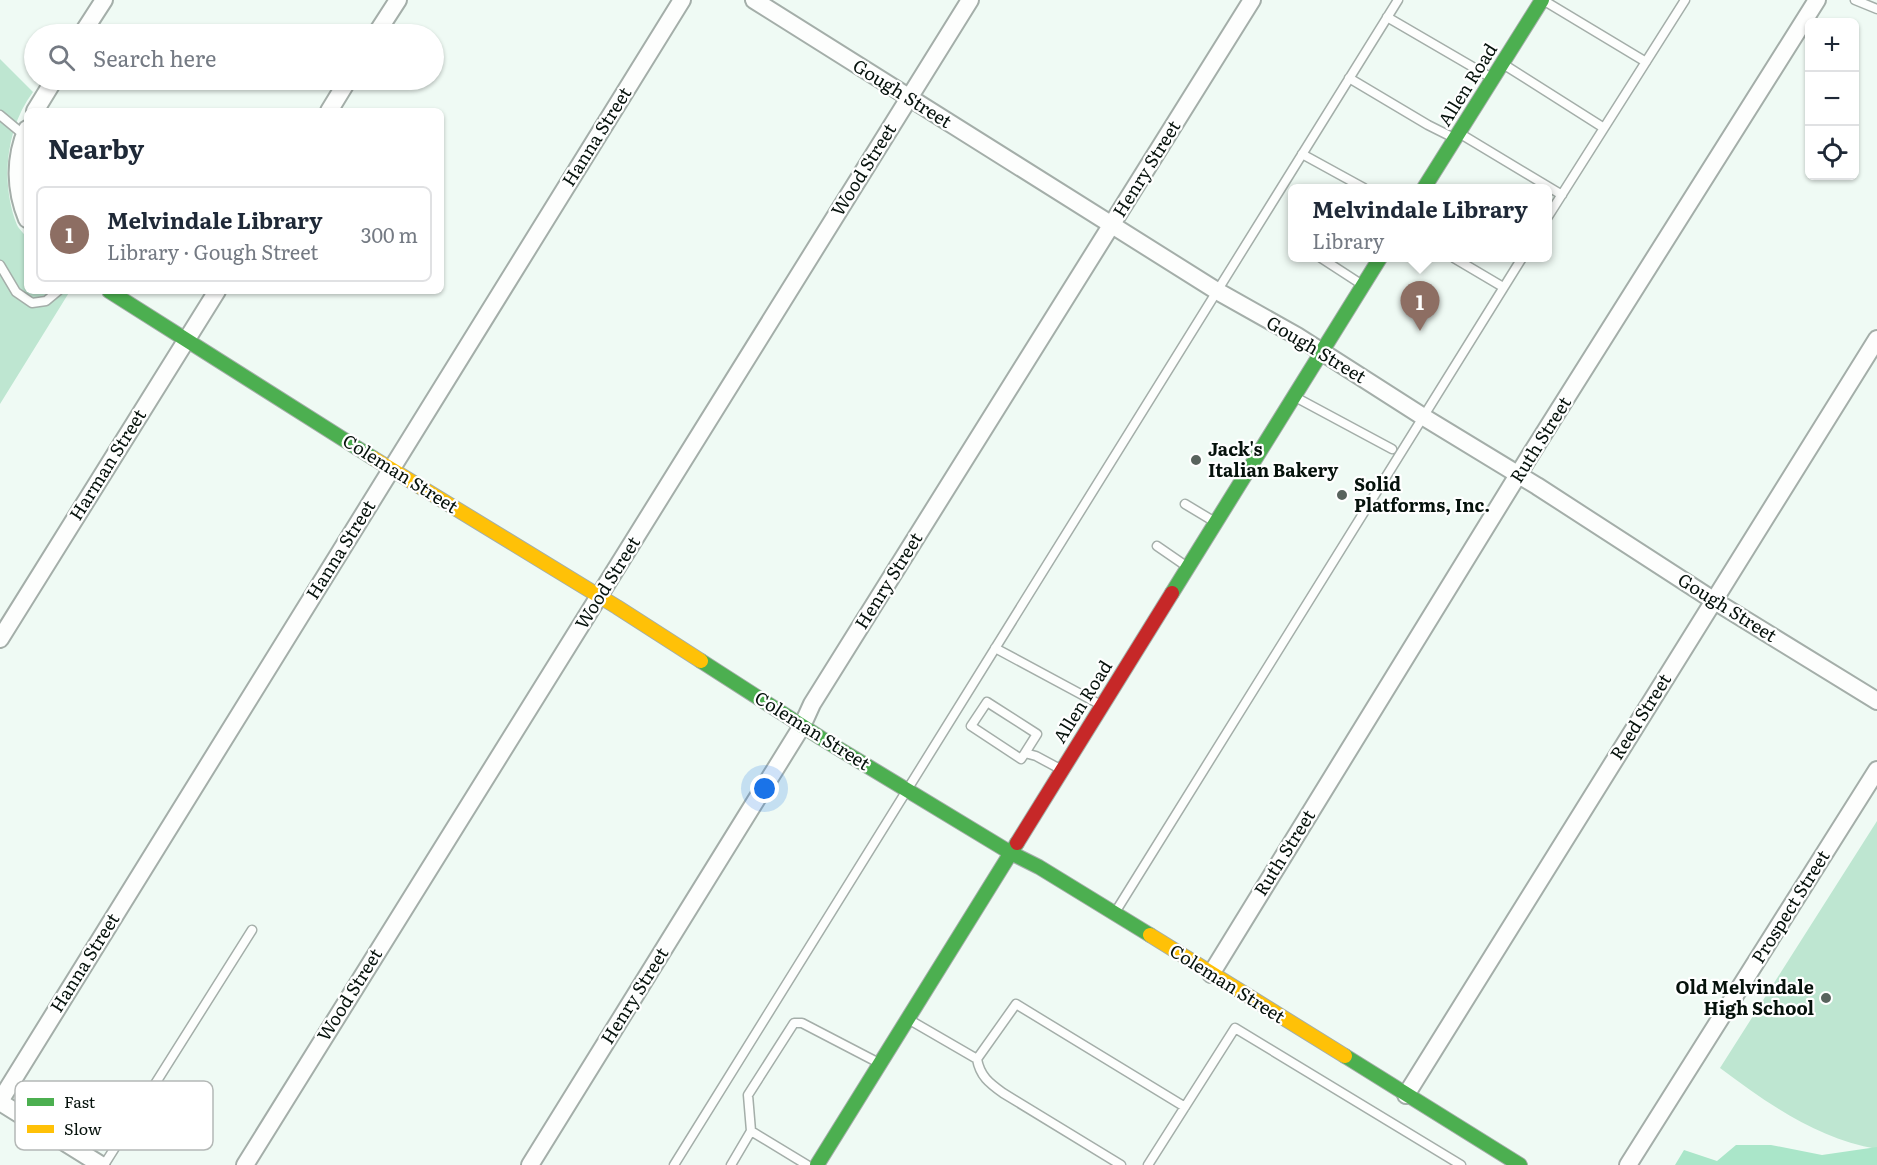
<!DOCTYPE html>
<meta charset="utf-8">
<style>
body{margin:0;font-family:Literata,serif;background:#f2f2f3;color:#1f2937}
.controls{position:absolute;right:18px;top:18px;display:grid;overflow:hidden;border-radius:9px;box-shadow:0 2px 4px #0004}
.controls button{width:54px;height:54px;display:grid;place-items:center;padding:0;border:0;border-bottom:2px solid #e0e1e3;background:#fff;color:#1f2937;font:30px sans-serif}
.you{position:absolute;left:765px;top:789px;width:21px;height:21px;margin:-15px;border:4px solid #fff;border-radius:50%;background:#1a73e8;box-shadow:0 0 0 9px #1a73e833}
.badge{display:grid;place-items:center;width:39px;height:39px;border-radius:50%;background:#1a73e8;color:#fff;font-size:20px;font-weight:700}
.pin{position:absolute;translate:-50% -50px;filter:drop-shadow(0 2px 3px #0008)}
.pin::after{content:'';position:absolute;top:32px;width:21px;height:18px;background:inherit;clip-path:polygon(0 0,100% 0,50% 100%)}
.popup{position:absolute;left:1288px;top:184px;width:264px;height:78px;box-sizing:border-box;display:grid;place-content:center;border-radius:9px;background:#fff;filter:drop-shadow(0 2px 4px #0005);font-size:20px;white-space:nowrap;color:#747a83}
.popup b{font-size:22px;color:#1f2937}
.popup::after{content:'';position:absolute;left:50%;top:100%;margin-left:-12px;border:12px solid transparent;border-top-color:#fff}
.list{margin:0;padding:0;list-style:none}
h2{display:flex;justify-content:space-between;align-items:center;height:78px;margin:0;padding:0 24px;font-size:26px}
h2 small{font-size:20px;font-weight:400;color:#747a83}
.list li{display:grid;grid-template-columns:39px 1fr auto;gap:18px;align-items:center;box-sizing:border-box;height:96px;margin:0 12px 12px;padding:0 12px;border:2px solid #e0e1e3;border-radius:9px}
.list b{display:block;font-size:22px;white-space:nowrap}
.list p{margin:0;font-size:20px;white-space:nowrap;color:#747a83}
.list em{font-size:20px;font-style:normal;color:#747a83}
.icon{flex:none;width:33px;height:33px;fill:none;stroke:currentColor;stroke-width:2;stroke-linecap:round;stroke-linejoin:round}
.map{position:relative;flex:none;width:1877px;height:1165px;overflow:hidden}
.search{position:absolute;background:#fff;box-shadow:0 2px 4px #0004;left:24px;top:24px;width:420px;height:66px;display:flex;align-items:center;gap:15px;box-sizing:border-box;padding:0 21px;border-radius:33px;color:#747a83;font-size:22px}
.panel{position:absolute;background:#fff;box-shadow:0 2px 4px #0004;left:24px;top:108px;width:420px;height:186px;border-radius:9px}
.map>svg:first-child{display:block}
.green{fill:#bee6d1}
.forest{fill:#aae6c9}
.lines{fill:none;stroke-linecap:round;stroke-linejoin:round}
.lane-casing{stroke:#a4aea9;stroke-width:11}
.street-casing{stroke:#a4aea9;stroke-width:20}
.fast-casing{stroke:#a4aea9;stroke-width:16}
.slow-casing{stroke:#a4aea9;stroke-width:16}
.jam-casing{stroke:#a4aea9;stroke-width:16}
.lane{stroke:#fdfefd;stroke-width:8}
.street{stroke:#fdfefd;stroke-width:16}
.fast{stroke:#4caf50;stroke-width:14}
.slow{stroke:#ffc107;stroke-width:14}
.jam{stroke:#c62828;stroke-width:14}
.poi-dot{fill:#58635d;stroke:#fff;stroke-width:2}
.labels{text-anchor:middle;stroke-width:4.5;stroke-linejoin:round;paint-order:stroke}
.street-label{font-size:18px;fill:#06120c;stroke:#fff}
.poi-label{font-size:18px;font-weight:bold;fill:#06120c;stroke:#fff;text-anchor:start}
.key{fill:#fff;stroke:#b4b8b6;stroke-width:1.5}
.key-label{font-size:16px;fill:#06120c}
</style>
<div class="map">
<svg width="1877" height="1165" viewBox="0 0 1877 1165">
<rect width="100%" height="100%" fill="#effaf4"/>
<path class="green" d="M0,59L33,92C6,128 0,182 17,225C19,230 26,234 27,240C30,251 27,278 27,291H70L0,404Z
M1877,821V1149C1817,1139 1767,1103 1720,1068Z"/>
<path class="forest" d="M1736,1145H1771L1822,1155L1877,1147V1165H1675L1684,1150L1717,1161Z"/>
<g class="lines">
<g class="lane-casing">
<path id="lane" d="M1543,0L1646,62
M1855,0L1877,9
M1387,17L1490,77
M1503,64L1604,128
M1349,78L1428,125L1452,137
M0,115L24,135
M1459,133L1562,195
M1302,154L1364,188
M1547,218L1685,0
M1321,258L1361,284
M1454,258L1503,287
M0,265L16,292L32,303L46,301L58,291
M1297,398L1392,449
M1185,504L1215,522
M1157,546L1186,566
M995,648L1101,705
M1025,753L1037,734L987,702L971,726L1021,759L1025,753L1036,756L1062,770
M1116,911L1522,258
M908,1019L977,1059C980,1076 989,1083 1003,1093L1121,1165
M977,1059L1016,1004L1185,1107
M751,1131L807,1165
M104,1165L252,930
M674,1165L1398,0
M731,1165L751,1131L748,1095L794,1023H802L877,1062
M1148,1165L1235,1028L1461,1165"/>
</g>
<g class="street-casing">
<path id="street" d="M754,0L1217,291L1297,336L1422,416L1537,486L1713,600L1877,701
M82,34L104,0
M376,34L398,0
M35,111L54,80
M329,111L348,80
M27,129C14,158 15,190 27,219
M0,639L217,291
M1211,974L1529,457L1817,0
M1406,1095L1877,339
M0,1101L682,0
M0,1102L101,1165
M245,1165L970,0
M530,1165L802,726L812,704L1252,0
M1628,1165L1877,770"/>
</g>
<g class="fast-casing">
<path id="fast" d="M1424,188L1542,0
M109,291L373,458
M1172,593L1380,258
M701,661L821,738L1011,853L1039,867L1150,935
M1345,1056L1520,1165
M817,1165L1017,843"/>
</g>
<g class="slow-casing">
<path id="slow" d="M373,458L617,607L701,661
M1150,935L1345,1056"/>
</g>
<g class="jam-casing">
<path id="jam" d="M1017,843L1172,593"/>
</g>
<use href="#lane" class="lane"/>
<use href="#street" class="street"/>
<use href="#fast" class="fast"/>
<use href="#slow" class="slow"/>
<use href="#jam" class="jam"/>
</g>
<g class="poi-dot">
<circle cx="1196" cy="460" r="6"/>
<circle cx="1342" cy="495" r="6"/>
<circle cx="1826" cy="998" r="6"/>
</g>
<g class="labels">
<g class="street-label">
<text transform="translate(1468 85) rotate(-58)" y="6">Allen Road</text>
<text transform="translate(902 94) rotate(32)" y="6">Gough Street</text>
<text transform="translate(597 137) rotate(-58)" y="6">Hanna Street</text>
<text transform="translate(1147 169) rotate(-58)" y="6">Henry Street</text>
<text transform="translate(864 170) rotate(-58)" y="6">Wood Street</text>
<text transform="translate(1316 350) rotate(31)" y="6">Gough Street</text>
<text transform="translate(1541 440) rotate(-58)" y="6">Ruth Street</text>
<text transform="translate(108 465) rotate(-58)" y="6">Harman Street</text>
<text transform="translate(400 474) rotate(32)" y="6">Coleman Street</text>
<text transform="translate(341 550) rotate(-58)" y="6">Hanna Street</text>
<text transform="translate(889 581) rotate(-58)" y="6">Henry Street</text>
<text transform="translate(608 583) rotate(-58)" y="6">Wood Street</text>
<text transform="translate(1727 608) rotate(32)" y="6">Gough Street</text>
<text transform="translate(1083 702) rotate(-58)" y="6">Allen Road</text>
<text transform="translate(1641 717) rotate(-58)" y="6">Reed Street</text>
<text transform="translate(812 731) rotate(32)" y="6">Coleman Street</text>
<text transform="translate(1285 853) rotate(-58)" y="6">Ruth Street</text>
<text transform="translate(1791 907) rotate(-58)" y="6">Prospect Street</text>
<text transform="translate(85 963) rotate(-58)" y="6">Hanna Street</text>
<text transform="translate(1227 984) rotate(32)" y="6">Coleman Street</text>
<text transform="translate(350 995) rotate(-58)" y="6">Wood Street</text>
<text transform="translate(635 996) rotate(-58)" y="6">Henry Street</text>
</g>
<g class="poi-label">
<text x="1208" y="456">Jack's<tspan x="1208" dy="21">Italian Bakery</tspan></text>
<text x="1354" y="491">Solid<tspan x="1354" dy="21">Platforms, Inc.</tspan></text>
<text x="1814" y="994" text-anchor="end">Old Melvindale<tspan x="1814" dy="21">High School</tspan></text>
</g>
</g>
<rect x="15" y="1081" width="198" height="69" rx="9" class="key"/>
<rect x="27" y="1098" width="27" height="8" fill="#4caf50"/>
<rect x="27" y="1125" width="27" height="8" fill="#ffc107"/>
<g class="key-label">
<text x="64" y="1108">Fast</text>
<text x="64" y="1135">Slow</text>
</g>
</svg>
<div class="controls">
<button>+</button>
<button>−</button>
<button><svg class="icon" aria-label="locate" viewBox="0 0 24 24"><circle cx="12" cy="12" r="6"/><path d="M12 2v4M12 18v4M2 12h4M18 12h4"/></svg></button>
</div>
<div class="you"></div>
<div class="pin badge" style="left:1420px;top:331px;background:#8d6e63">1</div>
<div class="popup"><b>Melvindale Library</b>Library</div>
<div class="search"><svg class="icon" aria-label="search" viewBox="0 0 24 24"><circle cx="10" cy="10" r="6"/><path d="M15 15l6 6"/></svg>Search here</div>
<section class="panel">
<h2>Nearby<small></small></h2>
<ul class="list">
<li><span class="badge" style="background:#8d6e63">1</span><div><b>Melvindale Library</b><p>Library · Gough Street</p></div><em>300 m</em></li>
</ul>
</section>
</div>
